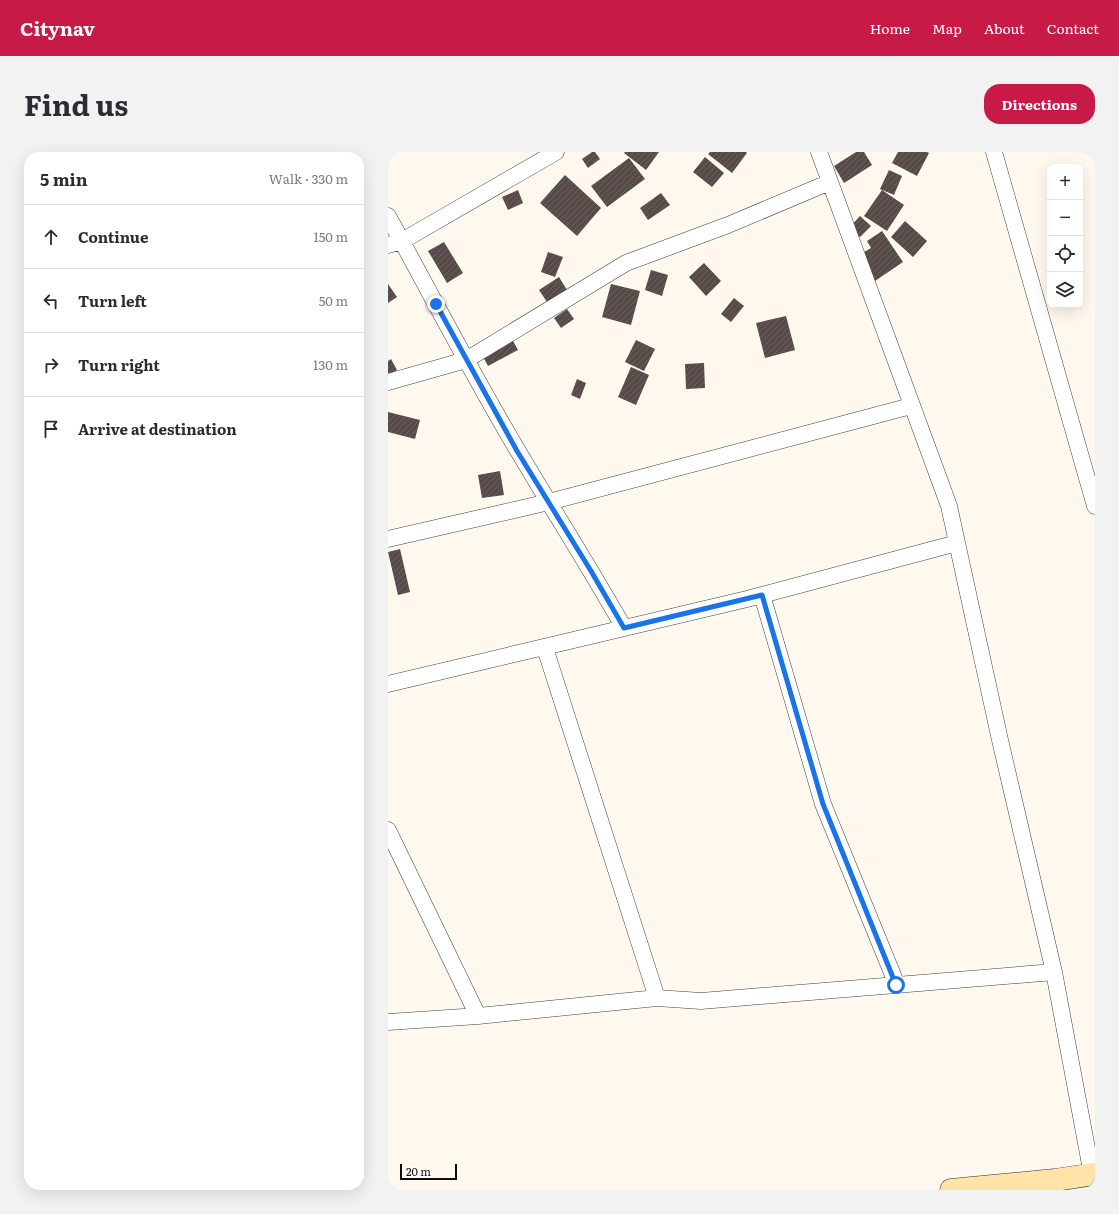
<!DOCTYPE html>
<meta charset="utf-8">
<style>
body{margin:0;font-family:Literata,serif;background:#f2f2f3;color:#2b2b33}
.controls{position:absolute;right:12px;top:12px;display:grid;overflow:hidden;border-radius:8px;box-shadow:0 4px 16px #0002}
.controls button{width:36px;height:36px;display:grid;place-items:center;padding:0;border:0;border-bottom:1px solid #e1e1e2;background:#fff;color:#2b2b33;font:20px sans-serif}
.scale{position:absolute;left:12px;bottom:10px;width:57px;box-sizing:border-box;padding-left:4px;border:2px solid #0d0d0d;border-top:0;font-size:11px;line-height:14px;white-space:nowrap;color:#0d0d0d;-webkit-text-stroke:3px #fff;paint-order:stroke}
.stop{position:absolute;width:12px;height:12px;margin:-9px;border:3px solid #1a73e8;border-radius:50%;background:#fff}
.stop.end{background:#1a73e8;border-color:#fff;box-shadow:0 1px 4px #0008}
.list{margin:0;padding:0;list-style:none}
h2{display:flex;justify-content:space-between;align-items:center;height:52px;margin:0;padding:0 16px;font-size:17px}
h2 small{font-size:13px;font-weight:400;color:#7c7c81}
.list li{display:grid;grid-template-columns:26px 1fr auto;gap:12px;align-items:center;box-sizing:border-box;height:64px;padding:0 16px;border-top:1px solid #e1e1e2}
.list b{display:block;font-size:15px;white-space:nowrap}
.list em{font-size:13px;font-style:normal;color:#7c7c81}
.icon{flex:none;width:22px;height:22px;fill:none;stroke:currentColor;stroke-width:2;stroke-linecap:round;stroke-linejoin:round}
.map{position:relative;flex:none;width:707px;height:1038px;overflow:hidden;border-radius:16px}
header{display:flex;align-items:center;gap:24px;box-sizing:border-box;height:56px;padding:0 20px;background:#c81a47;color:#fff}
header strong{font-size:19px}
nav{display:flex;gap:22px;margin-inline-start:auto;font-size:14px}
.intro{display:flex;align-items:center;justify-content:space-between;box-sizing:border-box;height:96px;padding:0 24px}
h1{margin:0;font-size:28px}
.button{padding:10px 18px;border-radius:16px;background:#c81a47;color:#fff;font-size:14px;font-weight:700}
main{display:flex;gap:24px;padding:0 24px}
aside{flex:1;background:#fff;border-radius:16px;box-shadow:0 4px 16px #0002}
.map>svg:first-child{display:block}
.building{fill:url(#building-hatch)}
.lines{fill:none;stroke-linecap:round;stroke-linejoin:round}
.minor-casing{stroke:#404040;stroke-width:17}
.secondary-casing{stroke:#2f2f2f;stroke-width:23}
.minor{stroke:#fff;stroke-width:16}
.secondary{stroke:#ffe3a9;stroke-width:22}
.route{stroke:#1a73e8;stroke-width:5}
</style>
<header>
<strong>Citynav</strong>
<nav><a>Home</a><a>Map</a><a>About</a><a>Contact</a></nav>
</header>
<div class="intro"><h1>Find us</h1><a class="button">Directions</a></div>
<main>
<aside>
<h2>5 min<small>Walk · 330 m</small></h2>
<ul class="list">
<li><svg class="icon" aria-label="ahead" viewBox="0 0 24 24"><path d="M12 20V5M6 11l6-6 6 6"/></svg><div><b>Continue</b></div><em>150 m</em></li>
<li><svg class="icon" aria-label="left" viewBox="0 0 24 24"><path d="M17 20v-9H6M10 6l-5 5 5 5"/></svg><div><b>Turn left</b></div><em>50 m</em></li>
<li><svg class="icon" aria-label="right" viewBox="0 0 24 24"><path d="M7 20v-9h11M14 6l5 5-5 5"/></svg><div><b>Turn right</b></div><em>130 m</em></li>
<li><svg class="icon" aria-label="arrive" viewBox="0 0 24 24"><path d="M6 21V4h12l-3 4 3 4H6"/></svg><div><b>Arrive at destination</b></div></li>
</ul>
</aside>
<div class="map">
<svg width="707" height="1038" viewBox="0 0 707 1038">
<defs>
<pattern id="building-hatch" width="6" height="6" patternUnits="userSpaceOnUse"><rect width="6" height="6" fill="#574b49"/><path d="M-1 1l2-2M0 6l6-6M5 7l2-2" fill="none" stroke="#6a605f"/></pattern>
</defs>
<rect width="100%" height="100%" fill="#fff8ee"/>
<path class="building" d="M204,0H207L212,7L200,16L194,7Z
M237,0H271L258,18L236,1Z
M322,0H358L359,1L344,21L320,2Z
M468,0H476L484,13L456,31L446,14Z
M510,0H539L541,1L529,24L504,11Z
M317,5L336,21L324,35L305,20Z
M241,6L257,27L219,55L203,34Z
M501,18L514,24L506,43L492,37Z
M177,23L213,56L189,84L152,51Z
M130,38L135,51L120,58L114,45Z
M494,38L516,53L499,79L476,64Z
M273,41L282,53L260,68L252,56Z
M472,64L483,74L472,85L461,76Z
M517,69L539,89L525,105L503,85Z
M494,79L515,110L487,129L470,104L483,96L479,89Z
M56,90L75,121L59,131L40,99Z
M160,100L175,105L167,125L153,120Z
M316,111L333,129L318,144L301,125Z
M263,118L280,123L274,144L257,138Z
M171,125L179,138L159,150L151,138Z
M0,132L9,145L0,151Z
M223,132L252,139L243,173L214,165Z
M346,146L356,154L343,170L333,162Z
M179,157L186,167L173,176L166,166Z
M398,164L407,198L377,206L368,171Z
M124,187L130,198L100,214L94,203Z
M248,188L267,197L256,219L237,210Z
M3,207L9,218L0,223V209Z
M316,211L317,236L298,237L297,212Z
M243,215L261,223L248,253L230,245Z
M189,227L198,231L192,247L183,243Z
M0,260L32,268L27,287L0,280Z
M112,319L116,343L94,346L90,323Z
M12,397L22,440L10,443L0,400Z"/>
<g class="lines">
<g class="minor-casing">
<path id="minor" d="M431,0L561,354L612,588L666,820L704,1023
M606,0L707,354
M0,64C43,142 84,222 130,299C165,358 202,416 236,476
M0,93L14,89L168,0
M0,230L78,208L238,111L340,73L442,30
M0,387L161,350L523,254
M374,443L435,652L509,833
M157,496L269,846
M0,532L359,447L569,391
M0,678L90,864
M0,870L90,864L269,846L313,849L666,820"/>
</g>
<g class="secondary-casing">
<path id="secondary" d="M563,1038L667,1028L707,1022"/>
</g>
<use href="#minor" class="minor"/>
<use href="#secondary" class="secondary"/>
</g>
<g class="lines">
<path class="route" d="M48,152L129,299L203,419L236,476L374,443L435,652L508,833"/>
</g>
</svg>
<div class="controls">
<button>+</button>
<button>−</button>
<button><svg class="icon" aria-label="locate" viewBox="0 0 24 24"><circle cx="12" cy="12" r="6"/><path d="M12 2v4M12 18v4M2 12h4M18 12h4"/></svg></button>
<button><svg class="icon" aria-label="layers" viewBox="0 0 24 24"><path d="M12 4l9 5-9 5-9-5zM3 14l9 5 9-5"/></svg></button>
</div>
<div class="scale">20 m</div>
<div class="stop" style="left:508px;top:833px"></div>
<div class="stop end" style="left:48px;top:152px"></div>
</div>
</main>
